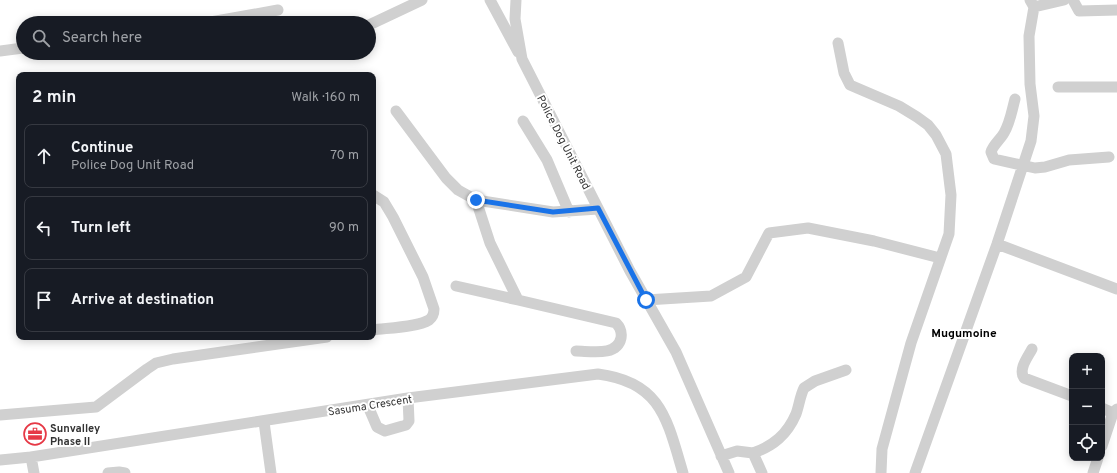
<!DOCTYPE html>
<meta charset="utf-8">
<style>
body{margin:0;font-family:Overpass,sans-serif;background:#20242c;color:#f1f3f6}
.controls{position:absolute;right:12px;bottom:12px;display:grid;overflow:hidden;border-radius:8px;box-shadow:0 2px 10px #0003}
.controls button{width:36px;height:36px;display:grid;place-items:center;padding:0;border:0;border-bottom:1px solid #363941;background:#171b24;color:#f1f3f6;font:20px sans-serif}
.stop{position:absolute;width:12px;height:12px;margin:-9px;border:3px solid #1a73e8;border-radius:50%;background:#fff}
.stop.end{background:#1a73e8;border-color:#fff;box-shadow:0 1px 4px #0008}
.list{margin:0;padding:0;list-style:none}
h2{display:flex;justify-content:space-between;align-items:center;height:52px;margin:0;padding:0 16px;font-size:17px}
h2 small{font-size:13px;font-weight:400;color:#9ea1a6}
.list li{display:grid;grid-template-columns:26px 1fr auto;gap:12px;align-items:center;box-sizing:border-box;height:64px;margin:0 8px 8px;padding:0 8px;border:1px solid #363941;border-radius:8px}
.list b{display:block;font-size:15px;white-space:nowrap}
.list p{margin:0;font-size:13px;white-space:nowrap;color:#9ea1a6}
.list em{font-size:13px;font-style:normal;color:#9ea1a6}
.icon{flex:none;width:22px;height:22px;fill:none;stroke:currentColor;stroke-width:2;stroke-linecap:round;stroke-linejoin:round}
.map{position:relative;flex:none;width:1117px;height:473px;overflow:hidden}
.search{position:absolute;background:#171b24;box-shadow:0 2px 10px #0003;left:16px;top:16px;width:360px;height:44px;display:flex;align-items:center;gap:10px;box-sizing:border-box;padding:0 14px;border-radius:22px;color:#9ea1a6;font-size:15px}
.panel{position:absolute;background:#171b24;box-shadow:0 2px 10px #0003;left:16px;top:72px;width:360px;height:268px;border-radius:8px}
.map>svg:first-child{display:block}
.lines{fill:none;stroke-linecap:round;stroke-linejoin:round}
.minor{stroke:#d0d0d0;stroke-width:11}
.route{stroke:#1a73e8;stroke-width:5}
.labels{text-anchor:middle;stroke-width:4;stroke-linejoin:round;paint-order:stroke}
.street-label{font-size:11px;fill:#333;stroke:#fff}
.poi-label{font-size:11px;font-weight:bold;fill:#333;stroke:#fff;text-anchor:start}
.neighbourhood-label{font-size:12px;font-weight:bold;fill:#000;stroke:#fff}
</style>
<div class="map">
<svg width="1117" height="473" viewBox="0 0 1117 473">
<rect width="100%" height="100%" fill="#fff"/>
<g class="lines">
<path class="minor" d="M490,0L518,52
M516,0L515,19L522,59L630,271L676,352L729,473
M1073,0L1079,11L1117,10
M1034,7L1064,0
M205,23L278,10
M369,25L422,0
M838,43L844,73L850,85L899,106L917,117L928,125L936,135L946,154L951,195L949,234L911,343L882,449L881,473
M0,51L23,48
M1058,87H1117
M1015,99C1012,110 1010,123 1004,133C1000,140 993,145 991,152L994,159L1035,168L1045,167L1069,160L1109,157
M396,111L446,178L458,190L476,200L553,212L598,209
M523,121L547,160L569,212
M373,195L384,202L393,217L423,277L434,309C434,313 433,317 429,320C418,327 387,328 373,330
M476,200L490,243L518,300L616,323C620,327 622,332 621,338C617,357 590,351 576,351
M997,244L1117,289
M456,286L518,300
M646,300L711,296L746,277L769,233L808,228L874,241L940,258
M1032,349C1028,357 1018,369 1024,378L1072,396
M368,406L377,427L385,431L406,425L409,421L408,398
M1102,408L1113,413
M0,415L96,407L147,369L156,363L173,359L327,337
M264,422L271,473
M1102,446L1113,413L1117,409
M753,453C773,446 787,435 796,414C799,406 800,396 804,388L815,381L846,370
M721,456L737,451L753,453L762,473
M31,457L34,473
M0,460L31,457L408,398L598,374C661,382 667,419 683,473
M108,473L119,472L125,473
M915,473L997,244L1031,141L1034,116L1030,84L1029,36L1034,7L1030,0
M1093,473L1098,458"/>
</g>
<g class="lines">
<path class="route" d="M476,200L553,212L598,208L646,300"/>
</g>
<defs>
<g id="office-ring" transform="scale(1.15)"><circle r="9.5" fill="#fff" stroke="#e63946" stroke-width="1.5"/><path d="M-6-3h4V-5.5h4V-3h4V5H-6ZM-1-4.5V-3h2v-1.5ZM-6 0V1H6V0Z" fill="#e63946"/></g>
</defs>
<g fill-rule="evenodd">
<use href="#office-ring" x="35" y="434"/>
</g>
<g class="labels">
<g class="street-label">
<text transform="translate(564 142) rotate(63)" y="4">Police Dog Unit Road</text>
<text transform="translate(370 405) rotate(-9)" y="4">Sasuma Crescent</text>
</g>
<g class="poi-label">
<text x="50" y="432">Sunvalley<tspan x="50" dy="13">Phase II</tspan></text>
</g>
<g class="neighbourhood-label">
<text x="964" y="337">Mugumoine</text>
</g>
</g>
</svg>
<div class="controls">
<button>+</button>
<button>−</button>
<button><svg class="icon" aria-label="locate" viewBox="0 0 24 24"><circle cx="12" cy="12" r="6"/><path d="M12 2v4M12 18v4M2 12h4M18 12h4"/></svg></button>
</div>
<div class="stop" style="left:646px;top:300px"></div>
<div class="stop end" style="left:476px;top:200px"></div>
<div class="search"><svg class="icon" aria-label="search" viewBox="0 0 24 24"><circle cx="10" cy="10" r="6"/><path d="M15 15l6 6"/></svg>Search here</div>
<section class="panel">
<h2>2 min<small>Walk · 160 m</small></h2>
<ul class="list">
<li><svg class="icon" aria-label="ahead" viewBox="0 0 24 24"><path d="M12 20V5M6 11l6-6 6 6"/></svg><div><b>Continue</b><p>Police Dog Unit Road</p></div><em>70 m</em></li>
<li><svg class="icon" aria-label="left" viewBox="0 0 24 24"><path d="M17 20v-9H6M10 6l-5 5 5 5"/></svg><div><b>Turn left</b></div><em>90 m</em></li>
<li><svg class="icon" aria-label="arrive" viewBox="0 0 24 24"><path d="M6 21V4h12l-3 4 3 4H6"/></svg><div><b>Arrive at destination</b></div></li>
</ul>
</section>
</div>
